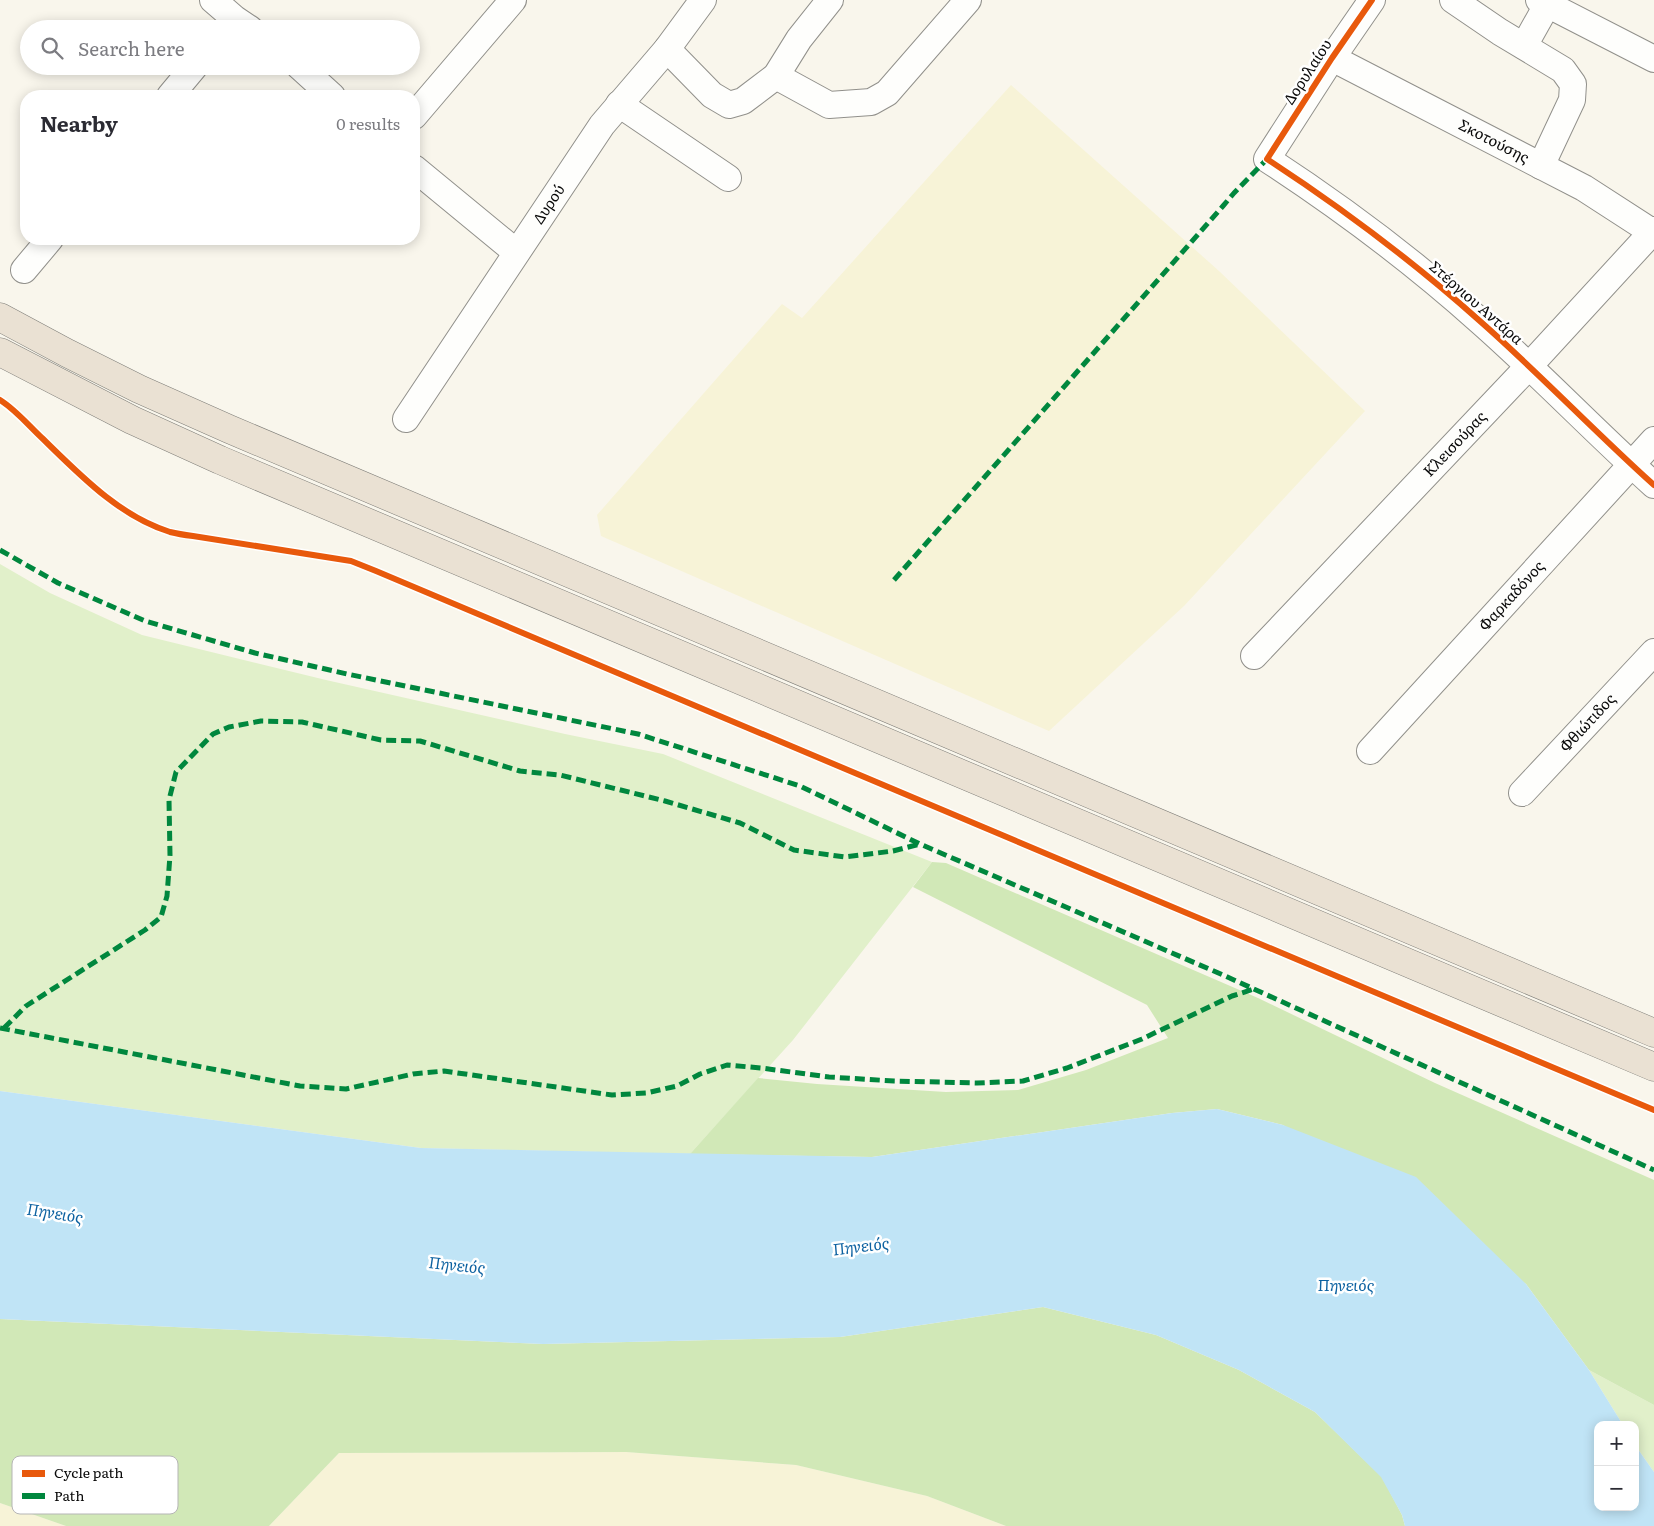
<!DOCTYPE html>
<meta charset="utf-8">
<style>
body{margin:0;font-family:Literata,serif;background:#f7f7f7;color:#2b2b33}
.controls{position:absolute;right:15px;bottom:15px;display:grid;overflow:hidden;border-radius:10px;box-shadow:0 2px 12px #0003}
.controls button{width:45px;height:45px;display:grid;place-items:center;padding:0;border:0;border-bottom:1px solid #e1e1e2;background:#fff;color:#2b2b33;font:25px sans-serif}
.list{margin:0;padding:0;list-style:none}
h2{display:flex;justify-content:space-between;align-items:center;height:65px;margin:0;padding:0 20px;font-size:21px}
h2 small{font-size:16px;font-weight:400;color:#7c7c81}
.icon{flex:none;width:28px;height:28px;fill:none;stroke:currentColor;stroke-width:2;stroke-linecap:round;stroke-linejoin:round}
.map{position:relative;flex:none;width:1654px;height:1526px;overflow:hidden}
.search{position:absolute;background:#fff;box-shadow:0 2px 12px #0003;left:20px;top:20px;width:400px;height:55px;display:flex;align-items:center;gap:12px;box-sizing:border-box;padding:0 18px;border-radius:28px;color:#7c7c81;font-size:19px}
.panel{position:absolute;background:#fff;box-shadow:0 2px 12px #0003;left:20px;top:90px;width:400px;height:155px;border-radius:20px}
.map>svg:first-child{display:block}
.farmland{fill:#f7f3d7}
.green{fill:#e1f0ca}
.forest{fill:#d1e8b7}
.water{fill:#c0e4f6}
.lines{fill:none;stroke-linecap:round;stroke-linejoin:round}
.minor-casing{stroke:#91908b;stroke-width:28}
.trunk-casing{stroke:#7e7d78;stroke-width:29}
.minor{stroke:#fefefc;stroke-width:26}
.trunk{stroke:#eae1d3;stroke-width:28}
.quiet{stroke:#00873e;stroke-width:5;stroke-dasharray:10 5;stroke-linecap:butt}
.cycleway-casing{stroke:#fff;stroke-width:9}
.cycleway{stroke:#e8590c;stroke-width:6}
.labels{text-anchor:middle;stroke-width:5;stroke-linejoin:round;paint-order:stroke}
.street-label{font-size:15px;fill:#090909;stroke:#fff}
.water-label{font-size:16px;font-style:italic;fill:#0d62a1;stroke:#fff}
.key{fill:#fff;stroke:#b5b5b5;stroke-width:1}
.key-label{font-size:14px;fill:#090909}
</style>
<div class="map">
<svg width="1654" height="1526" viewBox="0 0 1654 1526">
<rect width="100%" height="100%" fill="#f9f6ec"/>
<path class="farmland" d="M1011,85L1219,271L1365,411L1184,606L1049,731L601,536L597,515L782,304L802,318Z
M626,1452L796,1465L927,1496L1006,1526H269L339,1453Z
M0,1503L66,1526H0Z"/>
<path class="green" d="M0,564L50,593L142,635L326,680L565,734L663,754L932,862L793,1040L690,1154L421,1148L0,1091Z
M1589,1370L1654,1405V1472L1635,1445V1425H1623Z"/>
<path class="forest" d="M932,862L946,863L1258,998L1435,1083L1654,1180V1405L1589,1370L1526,1284L1283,1125L1217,1109L1172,1113L872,1157L690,1154L758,1078L817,1084L946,1092L1018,1090L1086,1070L1168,1038L1147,1005L913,887Z
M1043,1307L1156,1335L1239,1370L1315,1412L1382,1477L1402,1515L1405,1526H1006L927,1496L796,1465L626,1452L339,1453L269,1526H66L0,1503V1319L543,1344L840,1337Z"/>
<path class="water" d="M0,1091L421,1148L872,1157L1172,1113L1217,1109L1283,1125L1416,1177L1526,1284L1589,1370L1623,1425H1598V1507H1635V1445L1654,1472V1526H1405L1402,1515L1381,1477L1315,1412L1239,1370L1156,1335L1043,1307L840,1337L543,1344L0,1319Z"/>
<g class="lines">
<g class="minor-casing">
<g id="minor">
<path d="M213,0L235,19L250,29"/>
<path d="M1372,0L1332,58L1267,159C1342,208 1414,262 1481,322C1540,374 1595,432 1654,485"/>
<path d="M1453,0L1500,32L1563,70L1573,84L1572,100L1541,166"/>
<path d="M1539,0L1654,59"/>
<path d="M1524,46L1547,5"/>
<path d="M667,49L712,95L729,105L743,101L776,76L799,39L830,0"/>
<path id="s1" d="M1332,58L1584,188L1652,232"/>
<path d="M299,66L332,96"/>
<path d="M776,76L829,105L871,102L887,93L968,0"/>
<path d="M170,96L195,66"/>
<path d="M619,104L728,178"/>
<path d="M414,116L513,0"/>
<path d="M414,168L516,252"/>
<path d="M24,270L50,239"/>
<path id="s2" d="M406,419L602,125L667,49L703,0"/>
<path id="s3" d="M1254,656L1529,366L1654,230"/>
<path id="s4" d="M1370,751L1654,440"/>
<path id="s5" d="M1522,793L1654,652"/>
</g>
</g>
<g class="trunk-casing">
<path id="trunk" d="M0,317L67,353L139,389L229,429L1654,1033
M0,352L132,420L220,460L1654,1067"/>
</g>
<use href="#minor" class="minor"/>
<use href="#trunk" class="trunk"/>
<path class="quiet" d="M0,550L58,583L145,621L255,653L347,674L638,734L800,786L920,844L1223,975L1654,1170
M894,580L1223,206L1234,193L1267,159
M0,1028L300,1086L346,1089L413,1074L444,1071L612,1095L646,1093L677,1086L700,1074L727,1065L761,1068L829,1077L894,1081L977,1083L1023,1081L1067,1068L1142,1039L1232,996L1254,989
M4,1028L26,1006L145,930L161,917L167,896L170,855L169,800L176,772L213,734L229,727L261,721L302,722L381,740L420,741L520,771L560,775L665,801L740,823L794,850L845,857L893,851L920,844"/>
<g class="cycleway-casing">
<path id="cycleway" d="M1372,0L1332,58L1267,159C1342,208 1414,262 1481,322C1540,374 1595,432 1654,485
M0,400C16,410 29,426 42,438C80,475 119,516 170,532C178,534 185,535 193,536L351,561L376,571L1654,1110"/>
</g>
<use href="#cycleway" class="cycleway"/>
</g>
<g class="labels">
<g class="street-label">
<text transform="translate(1308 72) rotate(-57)" y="5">Δορυλαίου</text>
<text dy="5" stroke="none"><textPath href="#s1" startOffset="182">Σκοτούσης</textPath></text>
<text dy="5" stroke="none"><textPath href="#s2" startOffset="258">Δυρού</textPath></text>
<text transform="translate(1476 303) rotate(41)" y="5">Στέργιου Αντάρα</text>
<text dy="5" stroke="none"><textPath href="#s3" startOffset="292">Κλεισούρας</textPath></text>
<text dy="5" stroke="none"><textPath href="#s4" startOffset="210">Φαρκαδόνος</textPath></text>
<text dy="5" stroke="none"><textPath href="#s5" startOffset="96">Φθιώτιδος</textPath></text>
</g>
<g class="water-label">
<text transform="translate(55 1213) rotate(9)" y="6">Πηνειός</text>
<text transform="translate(861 1246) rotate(-7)" y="6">Πηνειός</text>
<text transform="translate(457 1265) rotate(6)" y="6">Πηνειός</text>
<text x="1346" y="1291">Πηνειός</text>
</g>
</g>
<rect x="12" y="1456" width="166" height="58" rx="8" class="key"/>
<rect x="22" y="1470" width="23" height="7" fill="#e8590c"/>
<rect x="22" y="1493" width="23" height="6" fill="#00873e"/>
<g class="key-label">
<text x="54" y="1478">Cycle path</text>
<text x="54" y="1501">Path</text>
</g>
</svg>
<div class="controls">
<button>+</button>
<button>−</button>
</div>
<div class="search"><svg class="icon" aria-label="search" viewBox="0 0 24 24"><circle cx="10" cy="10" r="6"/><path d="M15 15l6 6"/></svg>Search here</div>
<section class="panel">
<h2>Nearby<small>0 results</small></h2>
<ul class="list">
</ul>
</section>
</div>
